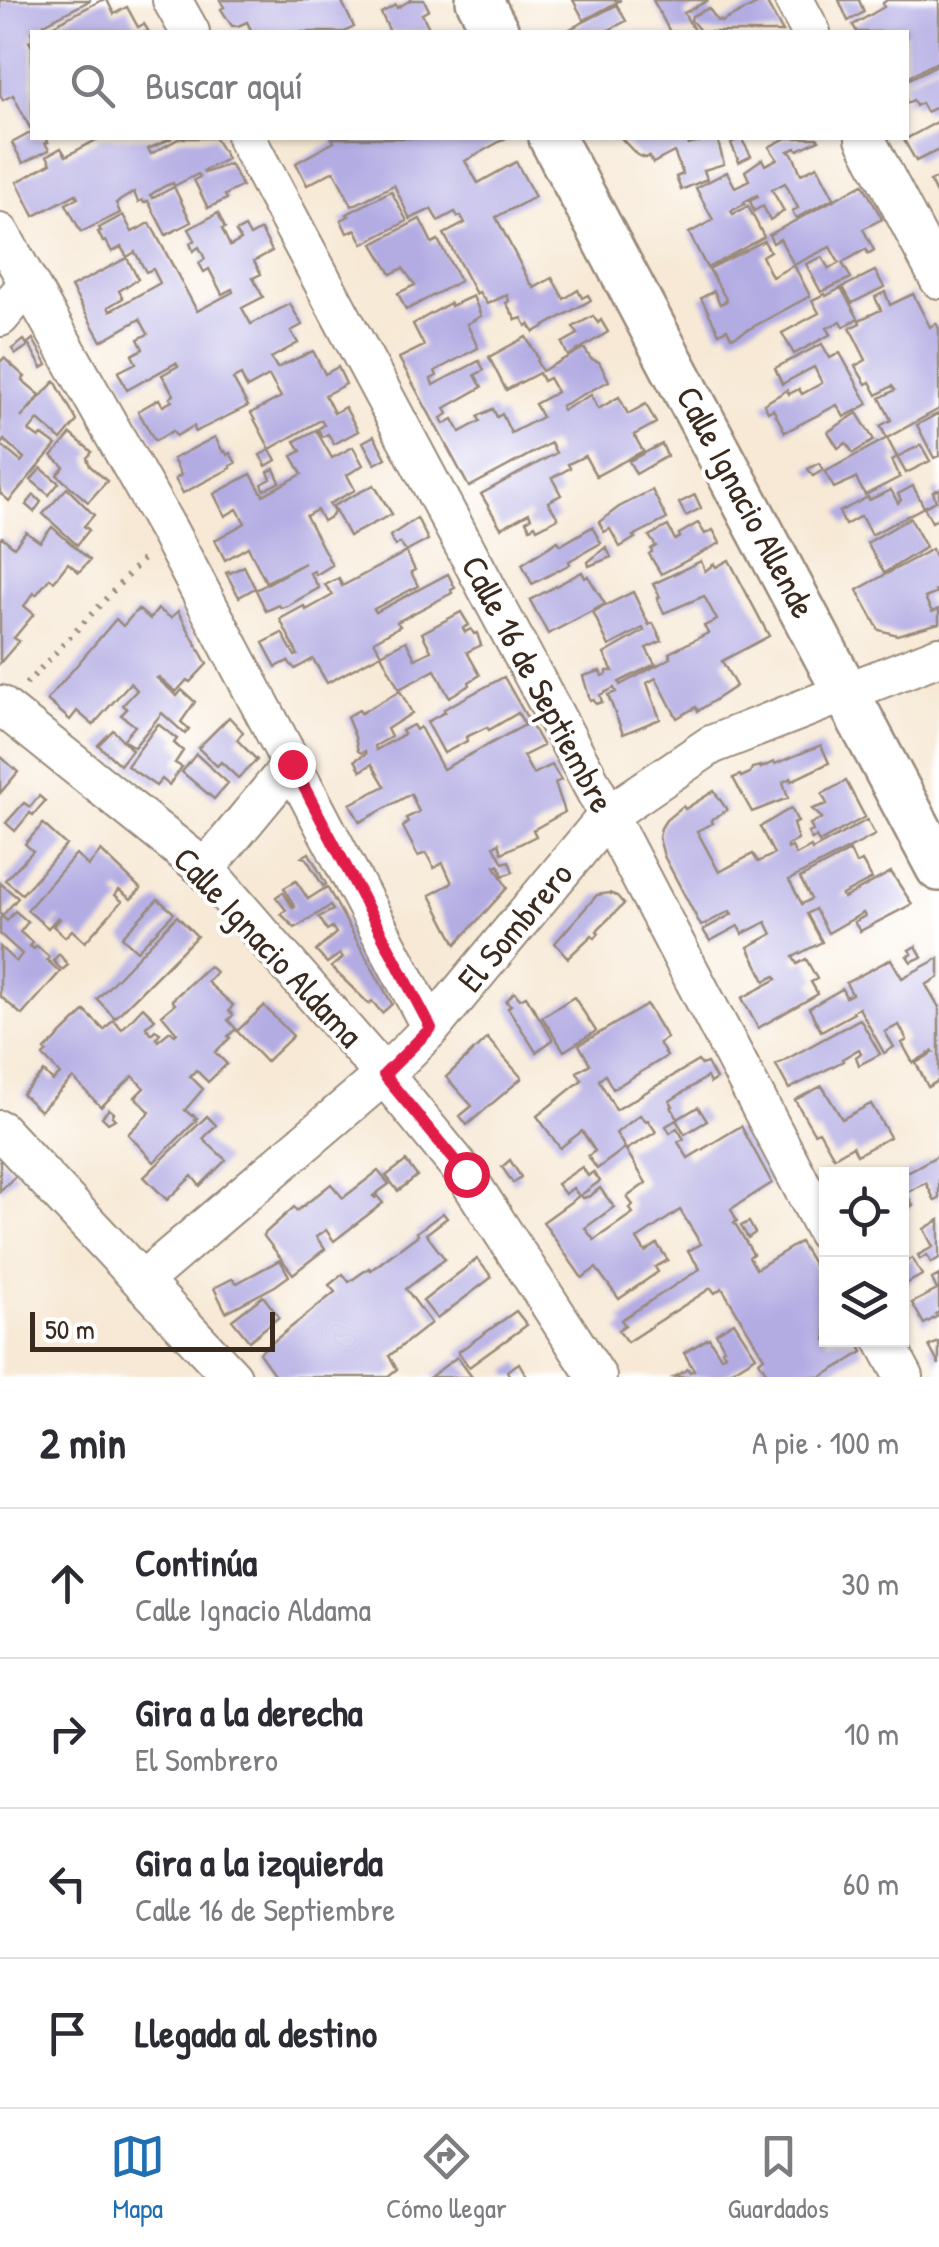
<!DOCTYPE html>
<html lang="es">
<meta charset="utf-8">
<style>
body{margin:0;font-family:"Patrick Hand",sans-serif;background:#f2f2f3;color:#2b2b33}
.controls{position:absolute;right:30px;bottom:30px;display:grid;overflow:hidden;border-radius:0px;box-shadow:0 2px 8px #0004}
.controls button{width:90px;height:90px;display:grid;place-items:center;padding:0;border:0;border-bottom:2px solid #e1e1e2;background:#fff;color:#2b2b33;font:50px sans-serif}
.scale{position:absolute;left:30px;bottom:25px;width:245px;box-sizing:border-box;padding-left:10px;border:5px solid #3b2a1e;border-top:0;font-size:28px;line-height:35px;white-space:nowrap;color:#3b2a1e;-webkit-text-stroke:8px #fff;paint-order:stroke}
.stop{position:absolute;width:30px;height:30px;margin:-22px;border:8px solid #e11d48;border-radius:50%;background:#fff}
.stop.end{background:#e11d48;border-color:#fff;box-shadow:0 2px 10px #0008}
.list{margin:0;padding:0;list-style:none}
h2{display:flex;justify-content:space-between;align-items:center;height:130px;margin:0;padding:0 40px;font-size:42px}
h2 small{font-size:32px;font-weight:400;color:#7c7c81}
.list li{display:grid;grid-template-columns:65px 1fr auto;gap:30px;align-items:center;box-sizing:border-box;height:150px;padding:0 40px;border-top:2px solid #e1e1e2}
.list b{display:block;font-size:38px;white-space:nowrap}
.list p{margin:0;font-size:32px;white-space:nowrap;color:#7c7c81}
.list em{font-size:32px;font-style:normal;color:#7c7c81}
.icon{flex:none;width:55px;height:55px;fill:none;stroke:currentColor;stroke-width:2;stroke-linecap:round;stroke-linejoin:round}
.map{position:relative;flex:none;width:939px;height:1377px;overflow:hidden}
.search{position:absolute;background:#fff;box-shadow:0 2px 8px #0004;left:30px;right:30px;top:30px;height:110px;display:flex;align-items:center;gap:25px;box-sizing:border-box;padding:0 35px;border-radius:0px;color:#7c7c81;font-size:38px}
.sheet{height:730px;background:#fff}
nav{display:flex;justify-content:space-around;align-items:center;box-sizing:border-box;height:140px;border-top:2px solid #e1e1e2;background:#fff;font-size:28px;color:#7c7c81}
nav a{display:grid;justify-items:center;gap:5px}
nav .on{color:#1f6fb2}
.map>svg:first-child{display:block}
.building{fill:#b3ace3;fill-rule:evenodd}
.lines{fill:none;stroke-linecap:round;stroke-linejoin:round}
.minor-casing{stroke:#998a7a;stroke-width:42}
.tertiary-casing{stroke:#998a7a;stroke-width:50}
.path{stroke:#998a7a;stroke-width:6;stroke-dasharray:2.5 8;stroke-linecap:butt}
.minor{stroke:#fff;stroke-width:38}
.tertiary{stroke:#fff;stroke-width:45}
.route{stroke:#e11d48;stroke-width:12}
.labels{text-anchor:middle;stroke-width:8;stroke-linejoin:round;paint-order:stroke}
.street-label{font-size:35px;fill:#3b2a1e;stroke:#fff}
</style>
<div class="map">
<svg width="939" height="1377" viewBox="0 0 939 1377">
<rect width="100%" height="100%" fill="#fff"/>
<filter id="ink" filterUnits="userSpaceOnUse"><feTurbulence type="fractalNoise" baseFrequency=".01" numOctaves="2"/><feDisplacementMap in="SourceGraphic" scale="20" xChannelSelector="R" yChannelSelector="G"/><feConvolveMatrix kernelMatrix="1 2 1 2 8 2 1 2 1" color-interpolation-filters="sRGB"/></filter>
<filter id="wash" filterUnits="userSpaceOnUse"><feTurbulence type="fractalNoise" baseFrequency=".0048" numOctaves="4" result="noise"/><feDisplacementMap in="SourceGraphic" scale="40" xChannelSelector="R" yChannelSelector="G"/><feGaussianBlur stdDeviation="2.25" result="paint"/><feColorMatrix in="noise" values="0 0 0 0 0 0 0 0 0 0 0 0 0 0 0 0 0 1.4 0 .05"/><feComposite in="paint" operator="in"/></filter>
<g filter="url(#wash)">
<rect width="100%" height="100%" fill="#f7e9d5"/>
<g id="blocks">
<path class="building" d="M0,0H91L44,24L48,31L45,32H32V40L29,41L32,47V126L30,128L13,95L3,100L0,95Z
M102,0H107L114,14L127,7L138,27L144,24L149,32H53L50,27Z
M220,0H341L354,27L344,32H252L247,22L238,26H232L221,9L224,7Z
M411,0H424L429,10L422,14L430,30L426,32H390L381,13L396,5L397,8Z
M573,0H621L584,20Z
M653,0H709L684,13L695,32H670Z
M765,0L783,32H701L691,20L692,16L709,8L717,21L720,20L721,22Z
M839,0H859L864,12L848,21Z
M887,0H939V61L906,78V32H857L853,25L884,7L883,3Z
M617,5L626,21L605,32H572L570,29Z
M939,64V106L926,112L921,103L916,106L913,100L906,104V81Z
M939,121V150L916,161L904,140Z
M32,132V138H45L48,142L45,143L49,150L23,163L12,143Z
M100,138H172L148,149L151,154L180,138H215L227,159L203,171L204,173L230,164L242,186L225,195L227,199L208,208L194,180L200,177L198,174L174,186L173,183L165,186L150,195L153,198L174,187L191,222L166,235L148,201L144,203L142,200L138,202L134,192L116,203L120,213L81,232L66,204L78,198L76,194L34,216L17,182L51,163L47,156L61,148L66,156Z
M332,138H506L465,161L478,183L516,162L535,197L496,217L529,281L534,288L552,278L564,299L578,290L582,298L588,295L591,300L534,332L529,324L526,326L522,318L516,320L506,303L509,301L507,295L487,304L479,292L476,294L444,234L465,223L461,216L458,217L455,212L438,221L431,209L410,219L394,185L352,206L334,171L307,185L296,163L334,142Z
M621,138H701L687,145L717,138L724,164L704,170L707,179L681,190L676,177L683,174L674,152L653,163L649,156L646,158L637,155Z
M741,138L751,156L739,162L731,143Z
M786,138H817L819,140L798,150L796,148L788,151L793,155L801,174L817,166L834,198L796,218L792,211L798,208L785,183L772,190L784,211L770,220L763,206L754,211L750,201L758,197L757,195L744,202L745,204L731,211L733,214L748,206L764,237L707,268L689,233L713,220L696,188L727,172L735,187L749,180L745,171L762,159L765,165L777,159L769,147Z
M939,177V200L930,181Z
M863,184L882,219L863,229L874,250L868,254L866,249L842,263L851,278L821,292L806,264L822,257L829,269L839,263L830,247L794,265L810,296L736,336L731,337L727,329L719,333L701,298L714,291L720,304L727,301L709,269L764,241L770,251L762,256L772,277L794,265L780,239L773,243L769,235Z
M391,191L407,221L363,244L356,230L347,233L341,220L349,216L347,214Z
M218,213L225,228L222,229L230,246L241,240L236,232L245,227L250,236L261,230L272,251L254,261L261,274L253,278L263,297L242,308L251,324L290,304L302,325L291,331L298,343L271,358L277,368L313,351L325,374L338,367L346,384L325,395L334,413L345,407L358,431L334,444L328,434L322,437L318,429L324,425L321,420L270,449L251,413L281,397L269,376L247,388L241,375L233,379L248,406L195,432L194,426L176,436L173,431L155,441L138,411L159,399L163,406L172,401L170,398L174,395L162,375L178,366L176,363L127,390L118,372L136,363L132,355L143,349L138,339L148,334L140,319L101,341L71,287L127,258L138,279L119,291L123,298L108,307L110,311L160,283L153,269L146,272L135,252L127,257L121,247L112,252L106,241L103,242L98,232L101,231L99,228L123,215L132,232L150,223L197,311L233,292L232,289L222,294L209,269L204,272L199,263L205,259L199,247L193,251L190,243L195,240L189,229Z
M420,219L432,243L438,240L460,281L406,310L398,293L415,285L403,268L391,274L373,244Z
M875,271L884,287L852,303L843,287Z
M841,288L858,318L844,327L841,321L827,328L831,334L794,354L782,333L819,313L812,300L825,294L826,296Z
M885,292L890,305L913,294L930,327L936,323L939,329V409L887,438L897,457L892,460L900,477L865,495L856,478L834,488L825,472L887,438L880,426L891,420L880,398L895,390L892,386L877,395L870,382L866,384L855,366L866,360L850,328L860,323L859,320L881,310L875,297Z
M473,296L481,316L467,324L478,348L435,371L437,376L431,379L433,385L479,361L484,370L475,375L482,387L445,408L448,414L441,418L444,424L453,419L460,432L480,421L478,416L493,409L497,417L502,414L511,433L542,417L535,404L557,392L549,378L543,381L539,373L506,390L489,357L526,337L536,354L538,360L537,362L542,371L584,348L591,359L599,362L609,381L561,406L563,410L591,395L598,409L619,397L628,414L646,404L656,423L634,435L643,451L596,476L585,456L568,464L570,468L552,478L561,495L548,502L558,518L537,529L535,525L530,528L526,521L531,518L529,513L501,528L481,494L556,453L551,443L469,487L399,358L424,346L413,324L450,303L451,306Z
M593,316L598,323L601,320L608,332L568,356L562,343L578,334L573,327Z
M33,339L47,365L42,368L28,343Z
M24,340L28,346L16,354L12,349Z
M822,344L830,358L840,353L868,404L844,417L837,405L785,432L773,409L768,412L764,404L787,390L789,394L799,389L802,394L822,383L814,367L782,384L775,368Z
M4,358L25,377L22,380L40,395L21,418L55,381L77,421L61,440L38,420L29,431L39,438L42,435L56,445L9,501L0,493V362ZM4,440L24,458L21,462L1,445Z
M857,413L874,440L853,453L846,443L838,448L828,432Z
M939,413V456L934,458L917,425Z
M316,430L332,458L353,447L363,465L347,475L355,490L329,504L334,512L332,516L323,521L317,510L306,516L332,565L316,575L314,571L310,573L319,588L287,606L281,608L279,605L266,611L256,590L305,563L266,582L248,547L225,560L215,540L245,523L237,509L225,516L214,494L251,474L263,495L302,474L292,456L301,451L295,441Z
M71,434L92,452L87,458L90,466L107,481L88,502L57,475L64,467L52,456Z
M374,436L386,458L375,464L363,442Z
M215,437L223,452L225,451L227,455L230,453L236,463L230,466L231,468L183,493L175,479L181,475L173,459Z
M662,444L667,456L636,474L629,461Z
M921,445L930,461L906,473L897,457Z
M270,450L276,460L266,466L260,455Z
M819,463L823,470L813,476L808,469Z
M41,468L59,483L49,495L31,480Z
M274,469L280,482L264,490L262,484L271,479L268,472Z
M374,485L392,514L349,536L333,506Z
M913,486L924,507L871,535L861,516L845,525L839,512L868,497L869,500L891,490L898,503L901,500L898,494Z
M67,488L94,515L84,526L89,530L77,545L43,514Z
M939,489V518L932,522L924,507L936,501L933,492Z
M652,490L667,519L633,536L635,538L620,547L610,529L604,532L599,522L619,507Z
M34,495L41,502L34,512L26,505Z
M695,495L701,508L686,516L679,503Z
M417,518L428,540L406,552L415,570L411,572L418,586L374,609L376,612L448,574L455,588L451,590L452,593L397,622L400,626L374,641L381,654L327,683L313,659L295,669L288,661L276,667L263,643L282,633L295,656L298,655L280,619L304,606L306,610L333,595L325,585L339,578L342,586L406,552L400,543L395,546L390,536Z
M910,518L926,547L884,573L867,543Z
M698,523L705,534L713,530L720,543L661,574L649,554L652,552L651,549L656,546L649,536L668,526L675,540L680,537L679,534Z
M52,527L90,560L79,572L68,563L54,581L50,578L36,595L34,593L24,606L34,614L14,638L19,641L0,663V539L2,537L14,547L26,532L40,542Z
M592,527L601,543L569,561L570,564L532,584L522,564L558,541L561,545Z
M606,547L611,557L589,566L588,562Z
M932,549L936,559L939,558V589L935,591L937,593L925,598L932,612L939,609V623L897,635L879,630L857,590Z
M729,560L769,636L722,661L736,686L698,711L696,707L677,718L656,678L647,683L660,719L623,734L608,695L616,692L614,688L600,695L602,702L596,704L593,699L590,700L583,676L600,671L602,676L607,674V671H613L604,654L644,631L643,628L609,646L593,612L633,592L649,625L653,623L662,641L646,648L655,664L619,682L620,685L671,658L669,653L708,633L704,626L717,620L704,596L664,613L657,598L660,597L653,584L701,561L705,571L714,564L716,567Z
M244,566L255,588L239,597L226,573L229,571L230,573Z
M582,572L585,578L588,576L605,604L548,634L530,600Z
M138,609L150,619L158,609L171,618L178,611L207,664L190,682L187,680L176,692L159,677L157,678L177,696L182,690L195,702L181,722L189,729L185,734L162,713L134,747L123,740L135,726L121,715L127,709L123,705L137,690L130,683L93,725L77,711L70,720L47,700L116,619L123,626Z
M461,612L469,625L463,628L465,632L471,629L474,634L477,633L481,645L467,652L480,675L469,682L470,685L449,697L435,670L399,689L381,654L406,641L415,659L431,651L422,633Z
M504,677L543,746L523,756L533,774L552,765L561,780L555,783L565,812L533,830L536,836L502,853L499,843L494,846L503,863L509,861L513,872L503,876L499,865L495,866L507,888L456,944L430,895L452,883L443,863L434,868L426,853L418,856L403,827L408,822L406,818L419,812L411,794L360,822L350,804L385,786L372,764L361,771L355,760L366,754L365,751L362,753L358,751L355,737L347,717L359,710L361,713L400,691L412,713L387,729L391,737L375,746L376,750L404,734L402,731L413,725L416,730L420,727L443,769L525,725L518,713L489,730L487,727L466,737L467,741L444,753L427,722L445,712L444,709Z
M229,717L243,732L237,740L257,760L238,778L221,762L217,766L198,748Z
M158,724L177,739L174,743L183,751L175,763L182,767L169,785L162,779L156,786L127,766Z
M113,730L132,750L120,765L98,745Z
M821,745L829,763L791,781V778L783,782L788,798L752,812L733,778L740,775L741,777L750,773L752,768L761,766V768L774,762L775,764Z
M196,754L228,783L214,799L182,772Z
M0,756L18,772L0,793Z
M846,781L865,817L819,842L816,837L812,840L808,833L813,831L810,824L822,818L812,809L827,804L822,794Z
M714,791L727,810L711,820L713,823L697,831L719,872L753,854L758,862L774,854L760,827L791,808L798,822L793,824L798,840L787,846L788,849L792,847L796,855L811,847L812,850L867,820L875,835L789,880L802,904L811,899L800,878L850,851L856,864L862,861L872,879L842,895L844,898L891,872L912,904L860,931L854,922L865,916L863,913L828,933L815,909L807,914L822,942L793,957L797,964L806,959L817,979L811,982L818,994L758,1028L742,998L777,979L775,976L765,981L748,947L772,934L766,922L742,934L738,926L710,941L703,930L732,914L730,911L701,926L664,856L659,838L661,828L666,820L683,806L685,809Z
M39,796L45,801L33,815L30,813L15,831L6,823L24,803L30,807Z
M43,824L66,845L22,894L5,880L33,851L25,844Z
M101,851L141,889L131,899L119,890L115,895L122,901L85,942L72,930L65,937L53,926L60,919L58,917L48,928L27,910L76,854L88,866Z
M309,853L326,884L323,886L306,858L302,857Z
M296,881L308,899L327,887L392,1004L382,1013L372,1001L369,1004L331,967L343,958L340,954L327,963L316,951L336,933L332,927L327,930L319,917L333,910L330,906L295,928L281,914L286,910L276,897L283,892L293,908L295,907L284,888Z
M0,883L18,898L2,916L0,914Z
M609,893L617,896L624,904L599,928L597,931L599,933L595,938L592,935L568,958L555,943L597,895Z
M158,899L174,913L137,951L122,937Z
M15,911L28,922L20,932L33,943L30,946L34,949L37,946L49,957L47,960L60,972L22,1015L0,996V947L16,962L22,954L0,934V919L2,916L7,921Z
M177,916L197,936L115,1018L97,999Z
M916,946L922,957L911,962L907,956L912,954L909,950Z
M59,954L68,965L62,970L53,961Z
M939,958V977L926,985L939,1007V1080L928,1087L916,1063L934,1052L933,1051L913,1063L902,1043L907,1040L899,1025L885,1032L894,1047L884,1053L859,1008L853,1011L854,1013L821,1031L809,1008L842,989L846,997L852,994L846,983L891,959L902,978Z
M209,966L216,972L207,982L233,1005L229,1011L233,1015L228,1020L236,1029L228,1036L230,1038L215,1052L227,1064L208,1082L196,1070L190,1076L203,1089L185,1110L192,1116L193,1115L197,1118L194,1120L196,1121L154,1162L128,1134L150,1112L135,1097L144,1088L133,1076L101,1107L73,1078L40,1111L22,1094L44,1072L53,1081L60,1074L43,1056L47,1052L45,1050L85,1011L104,1030L113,1020L122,1029L143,1007L155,1019L146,1027L151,1034L155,1030L160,1033L156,1038L158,1041L170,1031L175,1035L177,1033L162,1015L175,1004L172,1000Z
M514,992L520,999L526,996L553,1040L536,1052L508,1008L511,1005L506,1002Z
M574,997L596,1031L564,1051L542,1017Z
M647,1005L667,1038L659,1043L667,1056L613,1089L605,1075L599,1080L616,1110L698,1061L701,1065L707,1063L716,1079L710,1083L707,1077L670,1101L673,1106L671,1107L678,1119L666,1126L670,1133L677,1128L684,1139L678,1142L688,1158L741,1126L772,1183L731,1209L737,1221L734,1223L736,1225L753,1254L749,1257L756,1269L800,1242L826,1285V1340H857L863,1352L821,1377H769L759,1361L764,1357L722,1288L715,1293L711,1288L627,1342L618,1330L625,1325L621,1320L700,1269L688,1251L701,1244L680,1210L637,1239L645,1252L657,1244L668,1260L655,1267L658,1272L619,1299L596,1268L582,1278L543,1222L579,1196L573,1188L565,1194L557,1184L582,1167L588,1176L593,1172L600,1181L581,1195L583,1198L590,1196L600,1188L614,1207L585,1228L594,1240L633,1213L629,1208L633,1205L627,1197L646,1183L626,1150L656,1132L648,1120L646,1121L640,1115L616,1133L625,1148L597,1169L588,1156L595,1151L582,1131L560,1148L537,1116L582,1080L577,1072L590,1064L579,1045Z
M264,1006L293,1036L266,1062L237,1031Z
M860,1019L880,1054L859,1065L856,1057L861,1053L859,1049L842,1059L843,1061L789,1089L776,1065Z
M487,1038L522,1078L467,1125L460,1116L472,1106L446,1077Z
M822,1086L842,1119L871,1104L890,1137L857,1155L853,1146L834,1157L819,1131L814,1133L795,1100Z
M698,1107L707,1121L685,1134L676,1120Z
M109,1109L114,1113L112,1116L115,1119L108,1123L102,1117Z
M207,1116L216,1125L203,1139L226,1160L200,1186L192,1176L167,1200L144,1177Z
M937,1156L939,1160V1199L935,1201L926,1183L906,1193L913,1205L902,1212V1175Z
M0,1158L17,1175L0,1191Z
M510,1160L521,1177L513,1183L502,1167Z
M406,1161L417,1176L398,1191L386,1176Z
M378,1171L389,1184L373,1196L375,1198L377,1196L383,1203L334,1241L326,1230L316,1237L325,1249L293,1274L263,1235L294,1207L297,1211L331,1184L343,1198Z
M443,1213L447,1218L426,1234L445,1259L406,1289L431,1323L389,1356L397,1369L387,1377H276L259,1353L335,1292L329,1285L343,1274L349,1282L369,1268L371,1270L418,1235L417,1232Z
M939,1220V1258L931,1263L927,1255L920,1259L918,1255L933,1247L924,1229Z
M749,1222L755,1233L748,1238L741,1226Z
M912,1258L922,1275L902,1286V1264Z
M477,1259L492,1277L437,1319L423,1301Z
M280,1260L289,1276L275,1286L226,1312L214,1288L232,1279L237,1283Z
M939,1275V1312L936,1314L938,1316L924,1324L912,1303L937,1290L932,1279Z
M263,1296L279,1317L249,1341L232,1320Z
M516,1311L527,1325L469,1367L458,1352Z
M734,1322L756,1356L722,1377H674L688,1369L690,1372L694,1370L684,1353L709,1338L721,1357L725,1354L722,1350L724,1348L716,1333Z
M939,1342V1365L929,1346Z
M457,1357L472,1377H430Z
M519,1363L527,1377H510L507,1371Z"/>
</g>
</g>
<g filter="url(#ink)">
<use href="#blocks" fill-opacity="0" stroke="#998a7a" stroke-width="2.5"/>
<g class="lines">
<g class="minor-casing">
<path id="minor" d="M172,0L190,32
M794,0L811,32
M246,138L608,815L826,1232
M865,138L939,279
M0,233L169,532L431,1028
M0,317L28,284
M0,705L205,869L384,1075L465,1174L597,1377
M205,869L292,764
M0,1130L232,1377
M142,1281L384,1075L431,1028L608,815L711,745L939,656
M884,1340L904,1377"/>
</g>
<g class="tertiary-casing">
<path id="tertiary" d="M479,0L496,32
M552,138L939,868"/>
</g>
<path class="path" d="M26,684L144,558"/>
<use href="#minor" class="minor"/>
<use href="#tertiary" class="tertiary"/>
</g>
</g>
<g class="lines" filter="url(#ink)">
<path class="route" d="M292,764L431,1028L384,1075L466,1174"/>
</g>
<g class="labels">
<g class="street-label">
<text transform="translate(746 502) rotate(62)" y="12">Calle Ignacio Allende</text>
<text transform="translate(538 684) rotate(62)" y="12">Calle 16 de Septiembre</text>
<text transform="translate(515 927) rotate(-50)" y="12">El Sombrero</text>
<text transform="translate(268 947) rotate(47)" y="12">Calle Ignacio Aldama</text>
</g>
</g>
</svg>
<div class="controls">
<button><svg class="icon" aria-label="locate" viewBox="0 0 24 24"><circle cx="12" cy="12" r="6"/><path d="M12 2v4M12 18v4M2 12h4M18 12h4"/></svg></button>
<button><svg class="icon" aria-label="layers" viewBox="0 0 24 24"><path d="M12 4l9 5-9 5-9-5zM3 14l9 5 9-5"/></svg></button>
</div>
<div class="scale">50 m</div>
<div class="stop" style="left:466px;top:1174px"></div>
<div class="stop end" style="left:292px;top:764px"></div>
<div class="search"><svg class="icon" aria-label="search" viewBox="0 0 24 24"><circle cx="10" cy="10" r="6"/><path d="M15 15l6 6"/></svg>Buscar aquí</div>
</div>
<section class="sheet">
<h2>2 min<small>A pie · 100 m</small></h2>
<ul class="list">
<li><svg class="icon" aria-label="ahead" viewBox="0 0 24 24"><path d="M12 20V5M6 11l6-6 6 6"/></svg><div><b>Continúa</b><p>Calle Ignacio Aldama</p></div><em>30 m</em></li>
<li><svg class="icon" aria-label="right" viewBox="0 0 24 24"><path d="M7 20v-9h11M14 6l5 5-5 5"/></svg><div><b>Gira a la derecha</b><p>El Sombrero</p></div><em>10 m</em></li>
<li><svg class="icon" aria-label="left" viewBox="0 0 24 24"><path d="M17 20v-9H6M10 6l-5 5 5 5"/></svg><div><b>Gira a la izquierda</b><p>Calle 16 de Septiembre</p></div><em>60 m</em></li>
<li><svg class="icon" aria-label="arrive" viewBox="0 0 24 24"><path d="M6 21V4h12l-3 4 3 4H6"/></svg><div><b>Llegada al destino</b></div></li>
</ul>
</section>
<nav>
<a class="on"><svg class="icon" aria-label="map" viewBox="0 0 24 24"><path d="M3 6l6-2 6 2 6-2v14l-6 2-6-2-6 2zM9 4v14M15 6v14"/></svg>Mapa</a>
<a><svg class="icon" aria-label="directions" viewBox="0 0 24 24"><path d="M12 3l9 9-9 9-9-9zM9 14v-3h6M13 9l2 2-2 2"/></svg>Cómo llegar</a>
<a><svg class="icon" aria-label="saved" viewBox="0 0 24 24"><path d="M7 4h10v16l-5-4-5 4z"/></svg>Guardados</a>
</nav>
